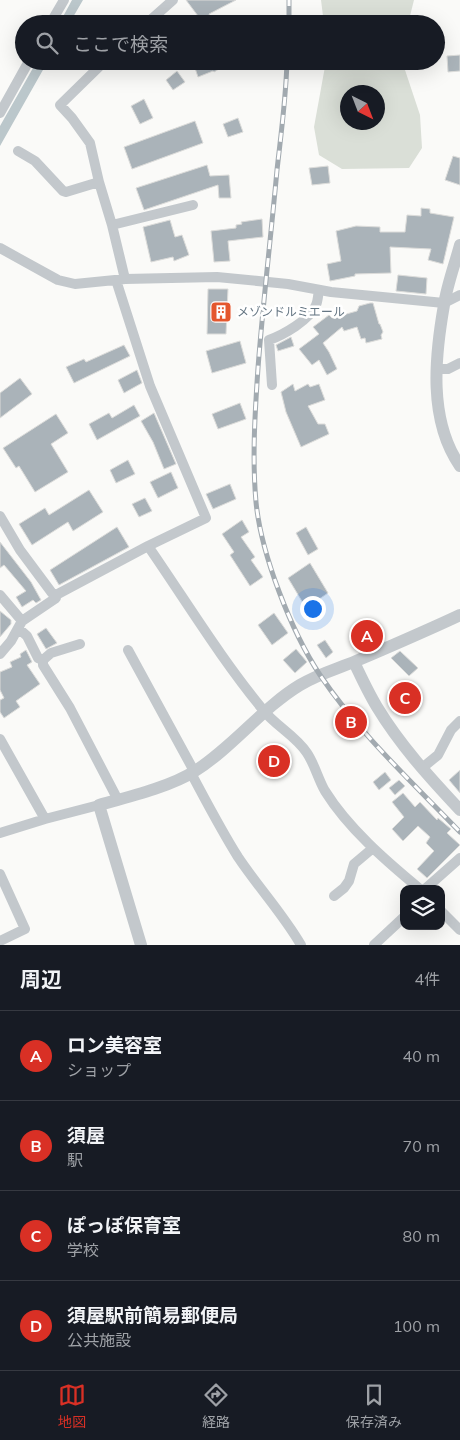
<!DOCTYPE html>
<html lang="ja">
<meta charset="utf-8">
<style>
body{margin:0;font-family:Mulish,"Noto Sans JP",sans-serif;background:#20242c;color:#f1f3f6}
.controls{position:absolute;right:15px;bottom:15px;display:grid;overflow:hidden;border-radius:10px;box-shadow:0 5px 20px #0002}
.controls button{width:45px;height:45px;display:grid;place-items:center;padding:0;border:0;border-bottom:1px solid #363941;background:#171b24;color:#f1f3f6;font:25px sans-serif}
.compass{position:absolute;left:340px;top:85px;width:45px;height:45px;border-radius:50%;background:#171b24;box-shadow:0 5px 20px #0002;rotate:138deg}
.you{position:absolute;left:312px;top:608px;width:18px;height:18px;margin:-12px;border:4px solid #fff;border-radius:50%;background:#1a73e8;box-shadow:0 0 0 8px #1a73e833}
.badge{display:grid;place-items:center;width:32px;height:32px;border-radius:50%;background:#d93025;color:#fff;font-size:16px;font-weight:700}
.pin{position:absolute;translate:-50% -50%;border:2px solid #fff;box-shadow:0 1px 5px #0006}
.list{margin:0;padding:0;list-style:none}
h2{display:flex;justify-content:space-between;align-items:center;height:65px;margin:0;padding:0 20px;font-size:21px}
h2 small{font-size:16px;font-weight:400;color:#9ea1a6}
.list li{display:grid;grid-template-columns:32px 1fr auto;gap:15px;align-items:center;box-sizing:border-box;height:90px;padding:0 20px;border-top:1px solid #363941}
.list b{display:block;font-size:19px;white-space:nowrap}
.list p{margin:0;font-size:16px;white-space:nowrap;color:#9ea1a6}
.list em{font-size:16px;font-style:normal;color:#9ea1a6}
.icon{flex:none;width:28px;height:28px;fill:none;stroke:currentColor;stroke-width:2;stroke-linecap:round;stroke-linejoin:round}
.map{position:relative;flex:none;width:460px;height:945px;overflow:hidden}
.search{position:absolute;background:#171b24;box-shadow:0 5px 20px #0002;left:15px;right:15px;top:15px;height:55px;display:flex;align-items:center;gap:12px;box-sizing:border-box;padding:0 18px;border-radius:28px;color:#9ea1a6;font-size:19px}
.sheet{height:425px;background:#171b24}
nav{display:flex;justify-content:space-around;align-items:center;box-sizing:border-box;height:70px;border-top:1px solid #363941;background:#171b24;font-size:14px;color:#9ea1a6}
nav a{display:grid;justify-items:center;gap:2px}
nav .on{color:#d93025}
.map>svg:first-child{display:block}
.green{fill:#dadfd7;fill-rule:evenodd}
.water{fill:#bbc7cb}
.building{fill:#aab3b9;stroke:#dcdcda}
.lines{fill:none;stroke-linecap:round;stroke-linejoin:round}
.minor{stroke:#c3c8cc;stroke-width:10}
.tertiary{stroke:#c3c8cc;stroke-width:12}
.rail-casing{stroke:#a2aab0;stroke-width:5}
.rail{stroke:#fff;stroke-width:3;stroke-dasharray:9;stroke-linecap:butt}
.labels{text-anchor:middle;stroke-width:5;stroke-linejoin:round;paint-order:stroke}
.poi-label{font-size:12px;fill:#657683;stroke:#fff;text-anchor:start}
</style>
<div class="map">
<svg width="460" height="945" viewBox="0 0 460 945">
<rect width="100%" height="100%" fill="#fafaf8"/>
<path class="green" d="M321,0H414L408,24H324Z
M326,61H402L420,115L422,148L409,168L342,169L319,155L314,127ZM348,92H378V122H348Z"/>
<path class="water" d="M72,0H83L69,24H59Z
M37,61H48L0,146V126Z"/>
<path class="building" d="M186,0H236L209,14L213,24H181L198,16Z
M460,55V71L448,72L447,56Z
M203,61H232L214,72L213,71L198,77L194,65Z
M177,71L185,82L173,90L166,80Z
M144,99L153,118L140,124L131,106Z
M238,118L243,132L228,137L223,124Z
M195,121L203,143L132,169L124,147Z
M453,156L460,158V185L445,180Z
M207,165L210,176L229,175L231,198H219L218,185L144,210L136,188Z
M328,166L330,183L312,185L309,168Z
M421,208L430,209V213L454,217L443,264L428,260L431,249L390,247L391,273L355,274V276L330,281L327,264L341,261L336,231L356,226L380,227V232H405L407,215L421,216Z
M262,219L263,237L228,241L230,261L214,262L211,231L236,228V225L242,224L241,222Z
M170,220L175,237L182,235L189,255L174,261L173,257L151,262L143,227Z
M398,275L427,278L426,294L396,291Z
M208,289H228L226,334H207Z
M370,303H373L379,324H380L383,332L381,335L382,339L366,343L365,338L361,339L357,327L344,331L342,327L323,343L329,352L337,369L327,375L319,360L312,365L299,349L319,334L313,327L329,315L332,318L357,311L359,306Z
M291,337L294,346L278,351L276,345Z
M240,341L246,363L212,373L206,351Z
M124,345L130,356L74,383L66,367L84,359L86,362Z
M137,370L142,383L124,393L118,380Z
M20,378L32,394L0,418V393Z
M293,384L295,391L308,384L310,387L319,384L325,400L308,406L318,424H325L329,434L301,447L286,412L281,392Z
M240,403L246,419L218,429L212,414Z
M134,405L140,416L97,440L89,424L109,413L112,418Z
M154,413L176,464L164,469L153,442L141,421Z
M56,414L68,433L51,444L68,472L35,492L19,466L16,468L3,448Z
M128,460L135,474L116,483L110,470Z
M171,472L178,488L158,498L150,482Z
M230,484L236,499L213,509L206,494Z
M89,490L103,512L73,531L68,522L32,545L19,524L45,508L49,515Z
M145,498L152,511L139,517L132,504Z
M242,520L249,532L241,537L255,557L251,560L263,577L250,586L230,555L234,552L222,534Z
M117,527L129,547L59,585L50,570Z
M306,527L318,549L308,555L296,533Z
M0,542L31,582L41,600L36,603L33,600L22,607L16,597L26,591L4,565L0,568Z
M310,563L328,593L306,608L288,578Z
M0,611L11,620V624L0,637Z
M274,613L288,633L272,645L258,625Z
M46,628L57,643L46,649L37,634Z
M325,640L333,652L326,658L317,645Z
M296,649L307,662L295,673L283,660Z
M26,650L32,662L27,665L40,684L16,701L20,707L4,718L0,712V700L4,698L0,690V672L12,667L10,662L21,657L20,654Z
M400,651L418,668L409,676L391,658Z
M409,683L421,700L401,714L389,696Z
M460,770V793L449,780Z
M385,772L391,780L379,790L373,782Z
M399,780L405,786L395,795L389,788Z
M403,793L415,807L420,802L437,820L438,818L451,829L447,833L460,845L427,878L417,869L434,851L426,843L430,837L418,826L403,841L392,829L404,817L392,802Z"/>
<g class="lines">
<path class="minor" d="M50,24L64,0
M146,24L173,0
M0,113L29,61
M18,151L35,161L63,191L66,192L99,182L112,225
M99,182L90,143L72,118L60,105L105,61
M0,248L58,280L75,284L125,279L217,277L288,284L331,292L444,303L460,295
M125,279L112,225L193,205
M438,369H448L460,363
M272,385L269,340C283,335 310,320 316,305C318,301 318,295 319,290
M0,516L20,550L52,593L56,595
M148,546C186,601 221,659 264,711C276,726 296,736 307,753C315,765 318,779 325,791C348,828 386,861 420,889
M0,595L22,621
M18,628L27,636L38,658L43,660
M80,644L51,653L43,660V665L70,708L118,800
M128,650L194,771
M0,654L11,641L22,621L56,598V595L148,546L206,518L150,386L116,280
M0,739L45,819
M422,768L438,755L451,730L460,721
M191,773C206,801 221,830 238,857C258,887 283,914 301,945
M0,833L45,819L99,805
M0,874L25,929L0,941
M425,889L460,858
M334,896L344,888L349,881L354,864L373,848
M441,911L460,930
M374,945L404,917"/>
<path class="tertiary" d="M460,245C455,264 447,285 444,305C435,356 428,420 460,466
M354,662C361,677 368,692 377,707C400,745 430,778 460,810
M141,945L99,805C128,797 170,787 195,771C233,747 262,708 300,685C318,674 337,669 356,661C391,646 426,631 460,615"/>
<g class="rail-casing">
<path id="rail" d="M289,24V0
M287,61C286,98 281,134 277,170C271,236 263,302 258,368C255,412 252,458 256,502C261,554 291,631 320,675C359,733 412,782 460,832"/>
</g>
<use href="#rail" class="rail"/>
</g>
<defs>
<g id="building-square" transform="scale(1.125)"><rect x="-9" y="-9" width="18" height="18" rx="4" fill="#e4572e" stroke="#fff"/><path d="M-4-6H4V6H1V3H-1V6H-4ZM-2.5-4.3h1.7v1.8h-1.7ZM.8-4.3h1.7v1.8H.8ZM-2.5-1h1.7V.8h-1.7ZM.8-1h1.7V.8H.8Z" fill="#fff"/></g>
</defs>
<g fill-rule="evenodd">
<use href="#building-square" x="221" y="312"/>
</g>
<g class="labels">
<g class="poi-label">
<text x="237" y="316">メゾンドルミエール</text>
</g>
</g>
</svg>
<div class="controls">
<button><svg class="icon" aria-label="layers" viewBox="0 0 24 24"><path d="M12 4l9 5-9 5-9-5zM3 14l9 5 9-5"/></svg></button>
</div>
<svg class="compass" viewBox="-18 -18 36 36"><path d="M0-13l5 13h-10z" fill="#e53935"/><path d="M0 13l5-13h-10z" fill="#9ea1a6"/></svg>
<div class="you"></div>
<div class="pin badge" style="left:367px;top:636px">A</div>
<div class="pin badge" style="left:351px;top:722px">B</div>
<div class="pin badge" style="left:405px;top:698px">C</div>
<div class="pin badge" style="left:274px;top:761px">D</div>
<div class="search"><svg class="icon" aria-label="search" viewBox="0 0 24 24"><circle cx="10" cy="10" r="6"/><path d="M15 15l6 6"/></svg>ここで検索</div>
</div>
<section class="sheet">
<h2>周辺<small>4件</small></h2>
<ul class="list">
<li><span class="badge">A</span><div><b>ロン美容室</b><p>ショップ</p></div><em>40 m</em></li>
<li><span class="badge">B</span><div><b>須屋</b><p>駅</p></div><em>70 m</em></li>
<li><span class="badge">C</span><div><b>ぽっぽ保育室</b><p>学校</p></div><em>80 m</em></li>
<li><span class="badge">D</span><div><b>須屋駅前簡易郵便局</b><p>公共施設</p></div><em>100 m</em></li>
</ul>
</section>
<nav>
<a class="on"><svg class="icon" aria-label="map" viewBox="0 0 24 24"><path d="M3 6l6-2 6 2 6-2v14l-6 2-6-2-6 2zM9 4v14M15 6v14"/></svg>地図</a>
<a><svg class="icon" aria-label="directions" viewBox="0 0 24 24"><path d="M12 3l9 9-9 9-9-9zM9 14v-3h6M13 9l2 2-2 2"/></svg>経路</a>
<a><svg class="icon" aria-label="saved" viewBox="0 0 24 24"><path d="M7 4h10v16l-5-4-5 4z"/></svg>保存済み</a>
</nav>
